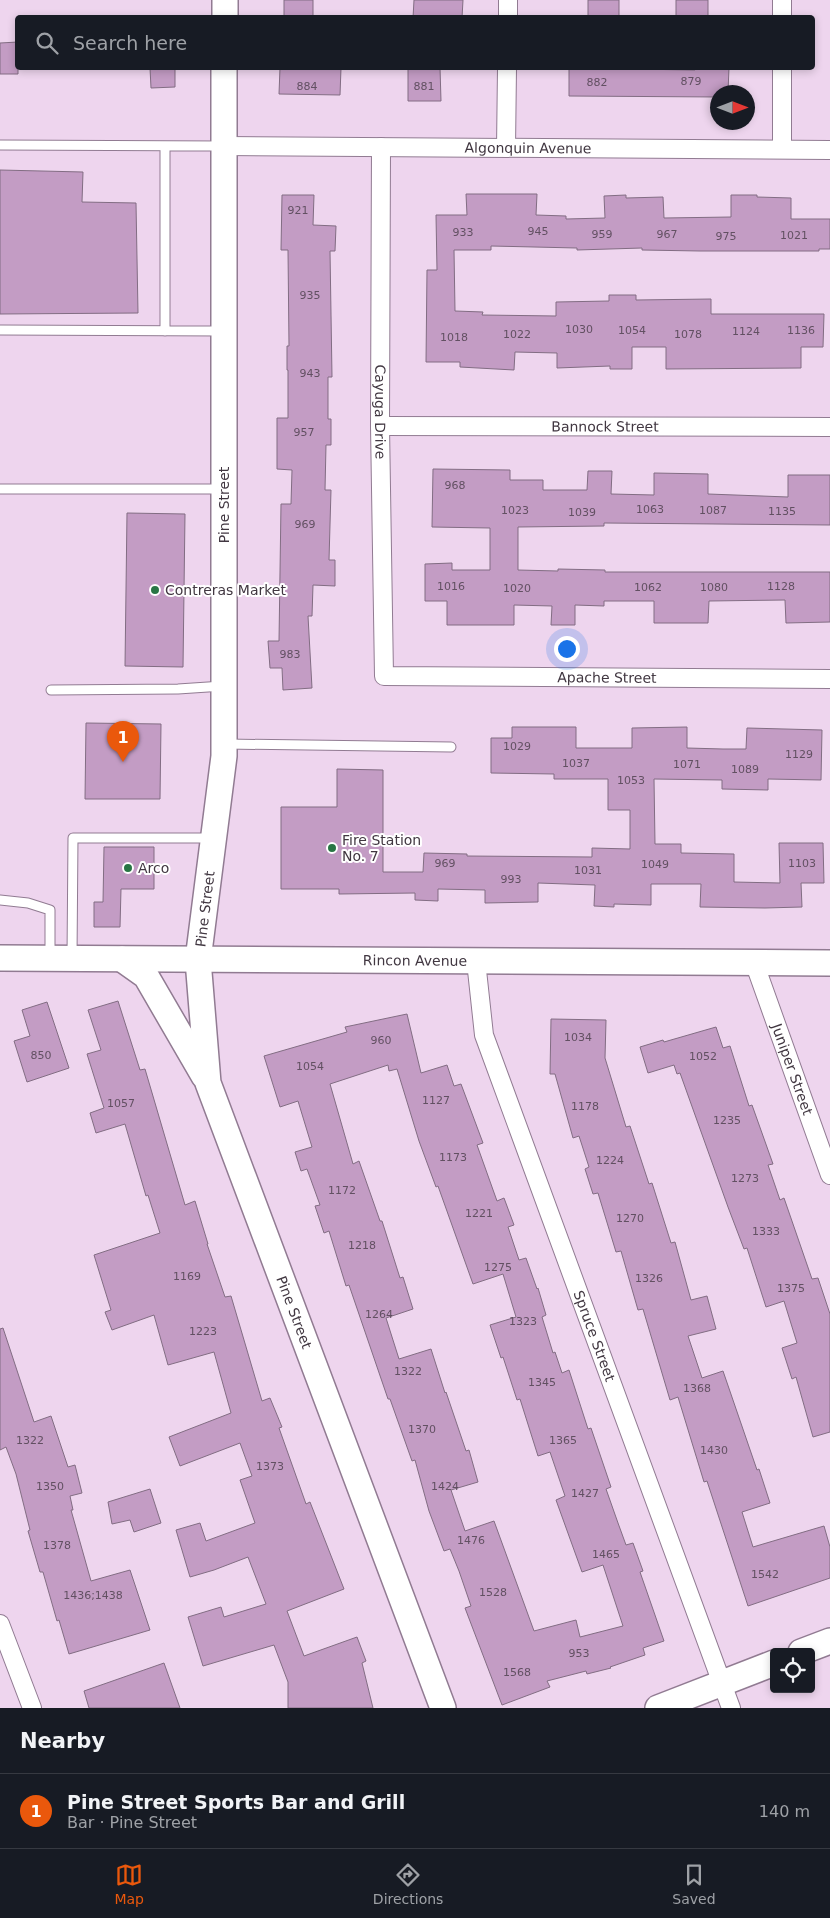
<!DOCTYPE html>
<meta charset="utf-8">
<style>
body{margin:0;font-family:"DejaVu Sans",sans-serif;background:#20242c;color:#f1f3f6}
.controls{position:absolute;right:15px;bottom:15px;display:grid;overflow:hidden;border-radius:5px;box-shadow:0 2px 8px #0003}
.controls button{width:45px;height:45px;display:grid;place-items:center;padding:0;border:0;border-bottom:1px solid #363941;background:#171b24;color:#f1f3f6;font:25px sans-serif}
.compass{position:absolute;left:710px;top:85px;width:45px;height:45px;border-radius:50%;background:#171b24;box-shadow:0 2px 8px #0003;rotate:90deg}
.you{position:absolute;left:566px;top:648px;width:18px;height:18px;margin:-12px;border:4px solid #fff;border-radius:50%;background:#1a73e8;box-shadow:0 0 0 8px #1a73e833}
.badge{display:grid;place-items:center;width:32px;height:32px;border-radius:50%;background:#ea580c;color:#fff;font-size:16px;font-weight:700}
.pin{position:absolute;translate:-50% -41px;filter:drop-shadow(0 1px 2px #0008)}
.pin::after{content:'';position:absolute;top:26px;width:18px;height:15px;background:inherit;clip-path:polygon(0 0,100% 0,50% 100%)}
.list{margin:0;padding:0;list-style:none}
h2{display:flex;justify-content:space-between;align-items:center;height:65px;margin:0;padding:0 20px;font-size:21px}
h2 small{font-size:16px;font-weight:400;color:#9ea1a6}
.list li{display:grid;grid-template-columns:32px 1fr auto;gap:15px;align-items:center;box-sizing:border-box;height:75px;padding:0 20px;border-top:1px solid #363941}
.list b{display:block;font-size:19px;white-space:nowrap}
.list p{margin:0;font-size:16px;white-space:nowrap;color:#9ea1a6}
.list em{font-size:16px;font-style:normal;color:#9ea1a6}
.icon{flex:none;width:28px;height:28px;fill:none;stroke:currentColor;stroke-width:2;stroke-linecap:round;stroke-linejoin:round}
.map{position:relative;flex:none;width:830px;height:1708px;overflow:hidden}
.search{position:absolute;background:#171b24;box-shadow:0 2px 8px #0003;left:15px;right:15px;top:15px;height:55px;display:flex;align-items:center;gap:12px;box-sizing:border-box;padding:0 18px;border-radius:5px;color:#9ea1a6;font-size:19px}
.sheet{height:140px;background:#171b24}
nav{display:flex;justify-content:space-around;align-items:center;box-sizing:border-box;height:70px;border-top:1px solid #363941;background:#171b24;font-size:14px;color:#9ea1a6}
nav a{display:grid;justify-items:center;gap:2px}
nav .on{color:#ea580c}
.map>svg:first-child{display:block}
.building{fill:#c39cc4;stroke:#826d83;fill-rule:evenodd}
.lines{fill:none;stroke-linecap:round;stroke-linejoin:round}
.lane-casing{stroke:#917b92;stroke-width:11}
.street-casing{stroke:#917b92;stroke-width:20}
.secondary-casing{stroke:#917b92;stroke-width:28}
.lane{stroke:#fff;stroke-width:9}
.street{stroke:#fff;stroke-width:18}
.secondary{stroke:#fff;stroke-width:25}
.poi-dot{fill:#287544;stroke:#fff;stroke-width:2}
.labels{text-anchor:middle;stroke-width:4;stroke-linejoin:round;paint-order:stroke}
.number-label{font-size:11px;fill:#625062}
.street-label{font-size:14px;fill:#413741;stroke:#fff}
.poi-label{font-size:14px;fill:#413741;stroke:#fff;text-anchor:start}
</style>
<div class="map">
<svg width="830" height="1708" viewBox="0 0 830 1708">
<rect width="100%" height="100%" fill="#eed5ee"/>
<path class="building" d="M284,0H313V18H284Z
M414,0H463L462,18H413Z
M588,0H619V18H588Z
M676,0H708V18H676Z
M18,42V74H0V43Z
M150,68H175V87L151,88Z
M280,68H341L340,95L279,94Z
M408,68H440L441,101H408Z
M569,68L695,70V68H729L728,92H718V97L569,96Z
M0,170L83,172L82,202L136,203L138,313L0,314Z
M466,194H537L536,215L566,216V219L605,218L604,196L626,195V198L663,197L664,218L731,217V195H757V197L791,198V219H830V249H819V251H700L642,250V248L577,250V248L491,246V250H454L455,311L483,312L482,315L556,316V302L609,301V295H636V300L711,299V314H824L823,347H801V368L666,369V347H632V369H610V366L557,368V353L515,352L514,370L460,367V362H426L427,270H437L436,215H467Z
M282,195H314L313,225L336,226L335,251H330L332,377H328V419H331V445H326L325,490H331L329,560H335V586L313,585L312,616H308L312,688L283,690L282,668H270L268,641H279L281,504H291L292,470L277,469V418H288V370H287V346H289L288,250H281Z
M433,469L510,470V480H543V490H587L588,471H612L611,494L654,495V473L708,474V494L788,497V475H830V525L604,523V526L518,527V570L558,571V569L605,570V572H830V622L786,623L785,600L709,601L708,623H654V601H604V606L575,605V625H551L552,606L514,605V625H447V601H425V564L452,563V570H490V528L432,527Z
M127,513L185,514L183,667L125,666Z
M86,723L161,724L160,799H85Z
M512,727H576V748H632V728L687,727V748L723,749H746L747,728L822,730L821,780L768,779V790L722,789V780L654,779L655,844H681V853L734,854V882L780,883L779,843H823L824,883H801L802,907L765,908L700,907L701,884H651V905L614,904V907L594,906L595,885L538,883V902L485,903V890L438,889V901L415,900V893L339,894V889H281V807H337V769L383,770V872H423L424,853L467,854V856L592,857V848L630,849V810H608V779H554V774L491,773V738H512Z
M104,847H154V889H121L120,927H94V902H103Z
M118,1001L140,1070L145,1069L185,1205L195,1201L208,1244H207L225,1297L231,1296L262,1401L270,1398L282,1427L279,1428L306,1504L310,1502L344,1589L287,1611L304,1656L357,1637L366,1661L362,1663L373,1708H288V1682L274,1645L203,1666L188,1617L221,1607L224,1617L266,1604L248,1557L214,1570L190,1577L176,1530L200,1523L206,1541L255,1523L240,1480L252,1476L240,1443L180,1466L169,1437L231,1413L214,1352L168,1365L154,1315L112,1330L105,1312L111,1310L94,1255L160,1233L148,1195L146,1196L125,1124L96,1133L90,1113L104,1108L87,1054L101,1050L88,1010Z
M47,1002L69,1068L27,1082L14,1041L30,1036L22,1010Z
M407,1014L421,1073L447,1065L454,1086L461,1084L483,1143L477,1145L497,1201L504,1198L514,1225L508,1227L519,1260L526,1258L537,1289L538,1288L546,1315L542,1317L553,1353L555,1352L562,1373L569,1370L588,1429L591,1428L611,1487L606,1489L618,1523L626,1545L633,1543L643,1571L640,1572L664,1641L643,1648L645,1655L610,1667L611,1668L587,1674L586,1671L547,1681L550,1687L502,1705L465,1608L471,1606L459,1571L450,1549L444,1551L429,1511L415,1460L412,1461L390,1399H388L349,1285L346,1286L329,1231L324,1233L315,1206L320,1205L307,1169L301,1171L295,1152L312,1147L298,1101L280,1107L264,1056L347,1032L345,1027ZM388,1065L389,1071L397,1069L419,1141L436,1187L438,1186L473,1284L503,1274L516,1317L490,1325L501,1358L503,1357L517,1400L520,1399L538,1456L550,1452L565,1496L556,1500L582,1572L603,1565L623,1626L580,1637L576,1620L534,1631L494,1521L465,1531L451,1490L478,1482L469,1450L466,1451L446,1392L445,1393L431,1349L399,1359L386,1318L413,1309L403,1277L400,1278L382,1221H380L359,1161L353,1164L330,1084Z
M551,1019L606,1020L605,1058L626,1127L630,1126L649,1184L652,1183L671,1243L675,1242L691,1300L707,1296L716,1329L688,1336L702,1378L723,1371L757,1470L759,1469L770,1503L742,1512L753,1547L824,1526L830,1547V1578L748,1606L707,1481L704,1482L678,1397L670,1400L643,1309L638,1310L621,1251L616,1252L598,1193L593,1194L585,1169L589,1167L579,1136L573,1138L555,1074H550Z
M716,1027L723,1048L730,1046L749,1106L752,1105L773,1164L768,1165L780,1200L784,1198L812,1279L818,1278L830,1314V1432L813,1437L796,1377L792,1379L782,1348L797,1343L784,1301L766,1307L747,1248L744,1249L728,1207L680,1073L677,1074L674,1065L648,1073L640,1047L663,1040L664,1042Z
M3,1328L34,1422L51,1416L68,1467L75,1465L82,1493L70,1496L73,1510H71L91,1581L130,1570L150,1630L69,1654L59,1620L57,1621L43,1572H40L28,1531L30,1530L16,1474L6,1447L0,1450V1329Z
M150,1489L161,1523L134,1532L130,1520L112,1524L108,1502Z
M164,1663L180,1708H89L84,1691Z"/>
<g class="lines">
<g class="lane-casing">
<path id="lane" d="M0,145L222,146
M165,146V331
M1,330L223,331
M0,489H222
M51,690L178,689L223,686
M226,744L451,747
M0,900L28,903L50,910V956
M72,957L73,838H211"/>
</g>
<g class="street-casing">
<g id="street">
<path d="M508,18V0"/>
<path d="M782,18V0"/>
<path id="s1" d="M224,146L830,150"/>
<path id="s2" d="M381,147L380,426L384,676L830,679"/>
<path d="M506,148L507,68"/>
<path d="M782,149V68"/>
<path id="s3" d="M380,426L830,427"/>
<path id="s4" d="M476,961L484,1035L731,1708"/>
<path id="s5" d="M754,962L830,1175"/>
<path d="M0,1624L32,1708"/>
</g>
</g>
<g class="secondary-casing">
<g id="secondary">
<path d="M225,18V0"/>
<path id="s6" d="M224,68V756L198,960L208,1083L443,1708"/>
<path id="s7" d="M0,958L830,963"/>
<path d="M122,959L146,976L204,1076"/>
<path d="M801,1652L830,1641"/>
<path d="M658,1708L774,1663"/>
</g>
</g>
<use href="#lane" class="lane"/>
<use href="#street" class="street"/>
<use href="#secondary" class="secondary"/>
</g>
<g class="poi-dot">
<circle cx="155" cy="590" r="5"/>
<circle cx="332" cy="848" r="5"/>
<circle cx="128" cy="868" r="5"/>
</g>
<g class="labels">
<g class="number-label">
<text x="691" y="85">879</text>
<text x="597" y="86">882</text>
<text x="307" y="90">884</text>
<text x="424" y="90">881</text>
<text x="298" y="214">921</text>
<text x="538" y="235">945</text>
<text x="463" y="236">933</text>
<text x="602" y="238">959</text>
<text x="667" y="238">967</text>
<text x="794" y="239">1021</text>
<text x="726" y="240">975</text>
<text x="310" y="299">935</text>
<text x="579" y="333">1030</text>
<text x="632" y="334">1054</text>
<text x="801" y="334">1136</text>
<text x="746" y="335">1124</text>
<text x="517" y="338">1022</text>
<text x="688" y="338">1078</text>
<text x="454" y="341">1018</text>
<text x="310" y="377">943</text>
<text x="304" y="436">957</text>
<text x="455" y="489">968</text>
<text x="650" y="513">1063</text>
<text x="515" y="514">1023</text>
<text x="713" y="514">1087</text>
<text x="782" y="515">1135</text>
<text x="582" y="516">1039</text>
<text x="305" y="528">969</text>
<text x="451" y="590">1016</text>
<text x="781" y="590">1128</text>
<text x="648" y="591">1062</text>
<text x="714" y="591">1080</text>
<text x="517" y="592">1020</text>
<text x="290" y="658">983</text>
<text x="517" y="750">1029</text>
<text x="799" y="758">1129</text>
<text x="576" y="767">1037</text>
<text x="687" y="768">1071</text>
<text x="745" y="773">1089</text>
<text x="631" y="784">1053</text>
<text x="445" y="867">969</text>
<text x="802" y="867">1103</text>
<text x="655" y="868">1049</text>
<text x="588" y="874">1031</text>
<text x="511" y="883">993</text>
<text x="578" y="1041">1034</text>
<text x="381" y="1044">960</text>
<text x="41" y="1059">850</text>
<text x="703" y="1060">1052</text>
<text x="310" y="1070">1054</text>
<text x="436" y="1104">1127</text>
<text x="121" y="1107">1057</text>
<text x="585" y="1110">1178</text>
<text x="727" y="1124">1235</text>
<text x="453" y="1161">1173</text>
<text x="610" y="1164">1224</text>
<text x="745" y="1182">1273</text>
<text x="342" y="1194">1172</text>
<text x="479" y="1217">1221</text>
<text x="630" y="1222">1270</text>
<text x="766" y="1235">1333</text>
<text x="362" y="1249">1218</text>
<text x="498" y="1271">1275</text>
<text x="187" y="1280">1169</text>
<text x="649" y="1282">1326</text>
<text x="791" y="1292">1375</text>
<text x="379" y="1318">1264</text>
<text x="523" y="1325">1323</text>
<text x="203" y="1335">1223</text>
<text x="408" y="1375">1322</text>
<text x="542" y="1386">1345</text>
<text x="697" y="1392">1368</text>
<text x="422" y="1433">1370</text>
<text x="30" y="1444">1322</text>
<text x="563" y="1444">1365</text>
<text x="714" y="1454">1430</text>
<text x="270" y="1470">1373</text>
<text x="50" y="1490">1350</text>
<text x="445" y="1490">1424</text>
<text x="585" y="1497">1427</text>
<text x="471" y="1544">1476</text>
<text x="57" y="1549">1378</text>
<text x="606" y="1558">1465</text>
<text x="765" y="1578">1542</text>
<text x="493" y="1596">1528</text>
<text x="93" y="1599">1436;1438</text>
<text x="579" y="1657">953</text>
<text x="517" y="1676">1568</text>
</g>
<g class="street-label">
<text dy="5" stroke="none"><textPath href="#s1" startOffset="304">Algonquin Avenue</textPath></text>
<text dy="5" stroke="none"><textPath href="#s2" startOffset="265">Cayuga Drive</textPath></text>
<text dy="5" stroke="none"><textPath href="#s3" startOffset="225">Bannock Street</textPath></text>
<text transform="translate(224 505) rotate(-90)" y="5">Pine Street</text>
<text dy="5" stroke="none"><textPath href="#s2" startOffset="752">Apache Street</textPath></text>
<text transform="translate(205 909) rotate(-83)" y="5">Pine Street</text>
<text dy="5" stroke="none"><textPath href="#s7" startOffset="415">Rincon Avenue</textPath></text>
<text dy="5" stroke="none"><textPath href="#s5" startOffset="114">Juniper Street</textPath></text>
<text dy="5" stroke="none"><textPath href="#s6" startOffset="1262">Pine Street</textPath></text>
<text dy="5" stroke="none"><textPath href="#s4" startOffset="395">Spruce Street</textPath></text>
</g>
<g class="poi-label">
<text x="165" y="595">Contreras Market</text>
<text x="342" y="845">Fire Station<tspan x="342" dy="16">No. 7</tspan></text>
<text x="138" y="873">Arco</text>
</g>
</g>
</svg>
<div class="controls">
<button><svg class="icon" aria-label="locate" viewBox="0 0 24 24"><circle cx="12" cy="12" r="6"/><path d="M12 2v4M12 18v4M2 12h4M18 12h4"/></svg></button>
</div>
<svg class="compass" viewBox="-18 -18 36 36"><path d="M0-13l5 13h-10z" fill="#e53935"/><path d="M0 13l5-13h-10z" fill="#9ea1a6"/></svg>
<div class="you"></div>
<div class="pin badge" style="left:123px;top:762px">1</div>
<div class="search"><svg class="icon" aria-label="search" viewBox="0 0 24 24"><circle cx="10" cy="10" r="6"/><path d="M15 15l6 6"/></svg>Search here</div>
</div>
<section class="sheet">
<h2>Nearby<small></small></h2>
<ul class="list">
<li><span class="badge">1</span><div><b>Pine Street Sports Bar and Grill</b><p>Bar · Pine Street</p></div><em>140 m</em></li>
</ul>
</section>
<nav>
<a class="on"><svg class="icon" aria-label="map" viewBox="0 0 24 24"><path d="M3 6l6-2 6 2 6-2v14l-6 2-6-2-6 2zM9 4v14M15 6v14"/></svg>Map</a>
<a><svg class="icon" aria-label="directions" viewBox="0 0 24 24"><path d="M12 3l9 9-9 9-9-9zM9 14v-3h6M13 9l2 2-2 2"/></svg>Directions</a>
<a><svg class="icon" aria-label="saved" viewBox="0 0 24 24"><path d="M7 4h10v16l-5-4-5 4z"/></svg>Saved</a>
</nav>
